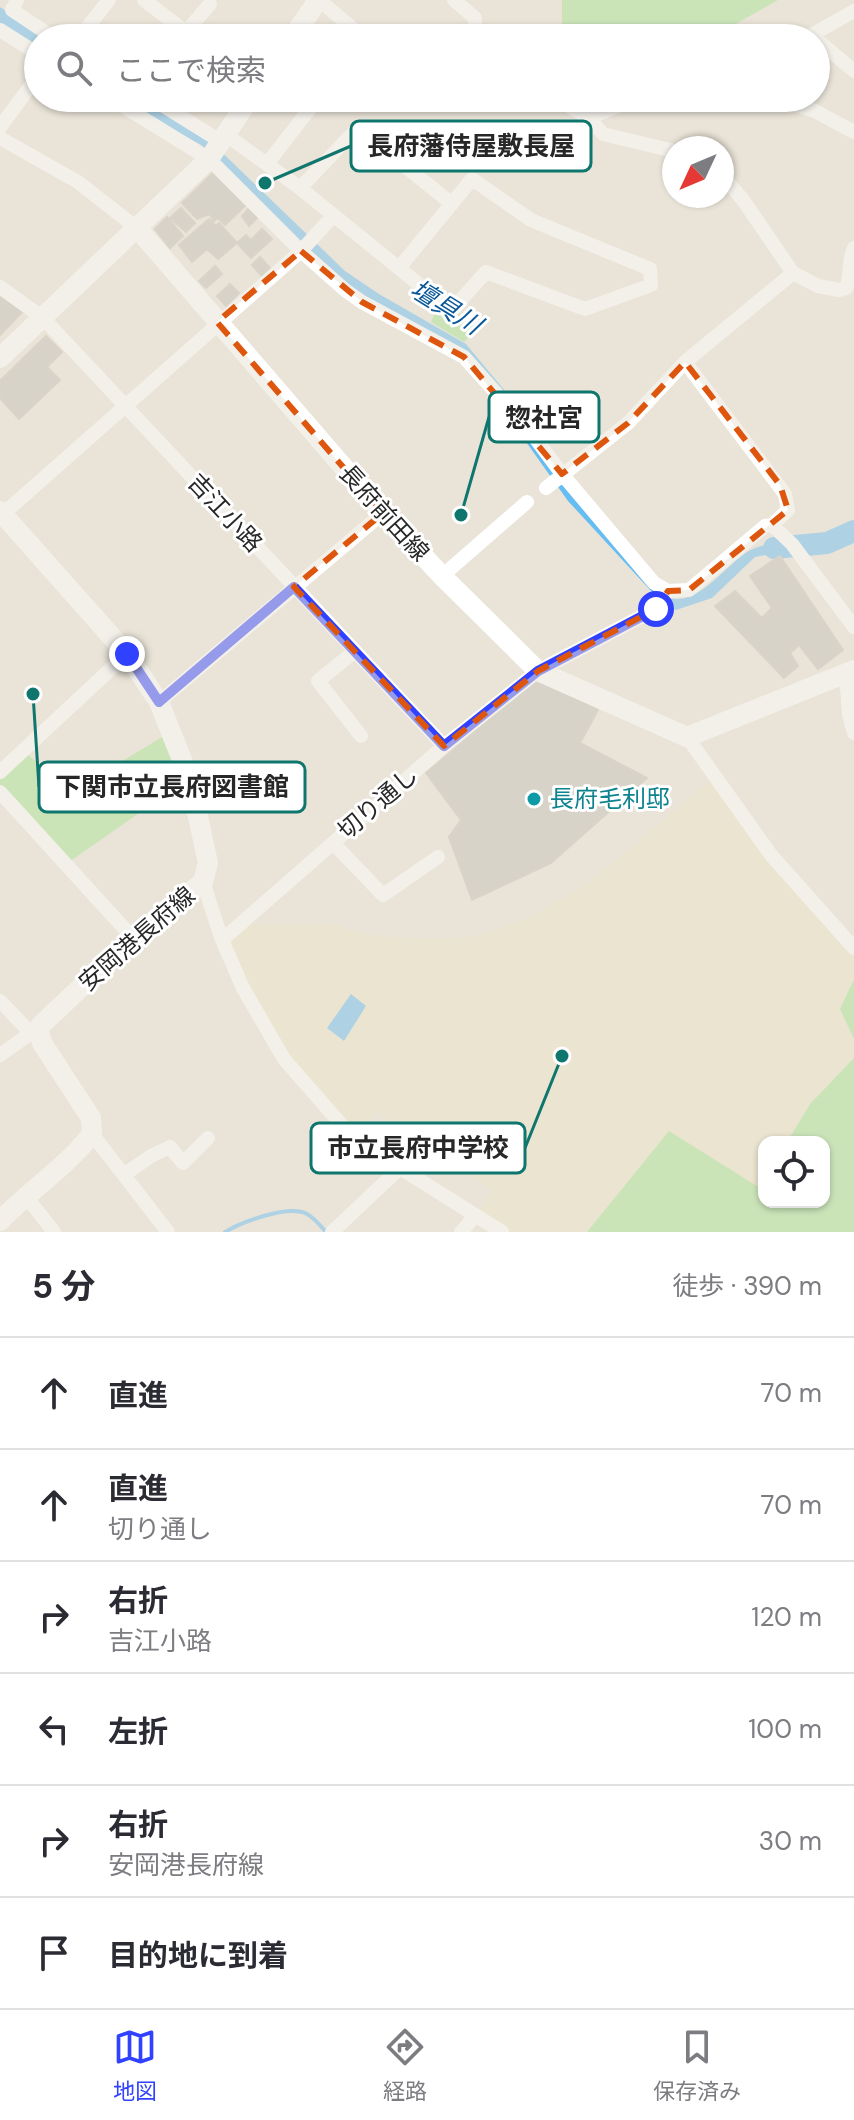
<!DOCTYPE html>
<html lang="ja">
<meta charset="utf-8">
<style>
body{margin:0;font-family:"DM Sans","Noto Sans JP",sans-serif;background:#f7f7f7;color:#2b2b33}
.controls{position:absolute;right:24px;bottom:24px;display:grid;overflow:hidden;border-radius:16px;box-shadow:0 2px 6px #0004}
.controls button{width:72px;height:72px;display:grid;place-items:center;padding:0;border:0;border-bottom:2px solid #e1e1e2;background:#fff;color:#2b2b33;font:40px sans-serif}
.compass{position:absolute;left:662px;top:136px;width:72px;height:72px;border-radius:50%;background:#fff;box-shadow:0 2px 6px #0004;rotate:226deg}
.stop{position:absolute;width:24px;height:24px;margin:-18px;border:6px solid #3041ff;border-radius:50%;background:#fff}
.stop.end{background:#3041ff;border-color:#fff;box-shadow:0 2px 8px #0008}
.list{margin:0;padding:0;list-style:none}
h2{display:flex;justify-content:space-between;align-items:center;height:104px;margin:0;padding:0 32px;font-size:34px}
h2 small{font-size:26px;font-weight:400;color:#7c7c81}
.list li{display:grid;grid-template-columns:52px 1fr auto;gap:24px;align-items:center;box-sizing:border-box;height:112px;padding:0 32px;border-top:2px solid #e1e1e2}
.list b{display:block;font-size:30px;white-space:nowrap}
.list p{margin:0;font-size:26px;white-space:nowrap;color:#7c7c81}
.list em{font-size:26px;font-style:normal;color:#7c7c81}
.icon{flex:none;width:44px;height:44px;fill:none;stroke:currentColor;stroke-width:2;stroke-linecap:round;stroke-linejoin:round}
.map{position:relative;flex:none;width:854px;height:1232px;overflow:hidden}
.search{position:absolute;background:#fff;box-shadow:0 2px 6px #0004;left:24px;right:24px;top:24px;height:88px;display:flex;align-items:center;gap:20px;box-sizing:border-box;padding:0 28px;border-radius:44px;color:#7c7c81;font-size:30px}
.sheet{height:776px;background:#fff}
nav{display:flex;justify-content:space-around;align-items:center;box-sizing:border-box;height:112px;border-top:2px solid #e1e1e2;background:#fff;font-size:22px;color:#7c7c81}
nav a{display:grid;justify-items:center;gap:4px}
nav .on{color:#3041ff}
.map>svg:first-child{display:block}
.education{fill:#ede5c6}
.green{fill:#a5e491}
.water{fill:#66bdf1}
.lines{fill:none;stroke-linecap:round;stroke-linejoin:round}
.stream{stroke:#66bdf1;stroke-width:4}
.river{stroke:#66bdf1;stroke-width:22}
.building{fill:#c2beb5;stroke:#c5c0b2;stroke-width:2}
.street{stroke:#fff;stroke-width:14}
.secondary{stroke:#fff;stroke-width:20}
.route{stroke:#3041ff;stroke-width:10}
.marked{fill:none;stroke:#de560d;stroke-width:6;stroke-dasharray:16 10;stroke-linejoin:round}
.culture-dot{fill:#0f9aa8;stroke:#fff;stroke-width:3}
.labels{text-anchor:middle;stroke-width:6;stroke-linejoin:round;paint-order:stroke}
.street-label{font-size:24px;fill:#272727;stroke:#fff}
.culture-label{font-size:24px;fill:#0d838f;stroke:#fff;text-anchor:start}
.water-label{font-size:26px;font-style:italic;fill:#095899;stroke:#fff}
.leader{fill:none;stroke:#0f766e;stroke-width:3}
.callout-dot{fill:#0f766e;stroke:#fff;stroke-width:3}
.callout{fill:#fff;stroke:#0f766e;stroke-width:3}
.callout-label{font-size:26px;text-anchor:middle;font-weight:bold;fill:#272727}
</style>
<div class="map">
<svg width="854" height="1232" viewBox="0 0 854 1232">
<rect width="100%" height="100%" fill="#eae4d8"/>
<path class="education" d="M715,777L854,948V979L840,1009L854,1039V1058L810,1104L787,1142H764V1182L760,1188L669,1132L587,1232H502L475,1216L494,1192L377,1112L354,1139L284,1059L222,940L240,925L333,924L361,934L404,938L451,939L489,933L531,917L590,882Z"/>
<path class="green" d="M562,0H778L711,38H562Z
M437,308L447,316L457,313L477,328L464,342L431,322Z
M164,736L185,784C143,808 106,837 66,864L0,792V772L24,751L70,792Z
M853,981H854V1039L840,1009Z
M854,1058V1232H587L669,1131L760,1188L764,1182V1202H824V1142H787L810,1104Z"/>
<path class="water" d="M0,7L6,11L47,38H38V47L0,23Z
M118,98H143L206,137L345,271L379,294L466,344L530,421L528,433L670,598C702,606 729,558 755,548C765,544 777,544 787,544L792,550L755,557L712,598L676,610L664,605L568,501L519,432V424L496,389L393,314L345,284L201,145Z
M351,994L366,1006L344,1041L327,1028Z"/>
<g class="lines">
<path class="stream" d="M225,1232C242,1222 289,1204 307,1214C314,1218 321,1226 326,1232"/>
<path class="river" d="M774,548L827,543L854,531"/>
</g>
<path class="building" d="M214,172L247,204L225,225L218,218L214,221L209,214L197,219L182,203Z
M250,207L259,216L249,226L242,216Z
M181,208L195,223L186,232L170,218Z
M167,217L183,236L170,248L155,229Z
M209,219L216,226L219,223L237,243L218,259L207,249L192,262L179,245Z
M262,229L272,239L251,258L237,243L246,235L251,240Z
M260,257L270,268L262,276L252,265Z
M215,266L222,274L206,288L199,281Z
M230,284L239,293L226,306L217,296Z
M0,293L23,311L0,335Z
M46,336L62,352L47,367L60,380L19,419L0,398V381Z
M780,556L843,650L818,669L799,645L790,653L798,666L784,678L715,606L735,591L762,618L772,608L750,576Z
M538,678L598,710L580,743L647,778L551,863L472,900L449,837L461,820L426,773Z"/>
<g class="lines">
<path class="street" d="M17,0L12,10L54,38
M144,0L186,32L210,4
M319,0L364,38
M454,0L475,18V31L480,38
M0,30L38,54
M79,38L109,0
M806,38L854,11
M816,39L854,71
M110,98L209,159L301,251L345,290L362,302L464,357L530,431L562,474L654,583L668,591L689,590L765,526L772,525L792,544L854,627
M151,98L220,141
M555,98L589,118L603,134L674,151
M702,98L797,105L815,111L854,132
M589,118L636,98
M0,127L38,76
M225,134L300,188L448,308L459,302L486,272L585,309L651,285L650,269L531,220L472,179L399,268
M0,138L78,182L138,229
M267,164L318,98
M722,175L743,200L793,273L818,286L839,290L846,288C852,276 847,263 854,248
M300,188L358,128L452,204
M0,287L43,318L444,746
M685,362L785,494L788,510L772,525
M546,488L628,423L685,362L793,273
M3,514L301,251L333,216
M442,576L527,502
M355,651L318,681L361,736
M846,673L849,714L854,733
M159,702L383,513
M687,737L771,855L854,948
M0,772L127,654
M0,792L133,938
M333,843L383,895L438,857
M203,882L222,940L243,988L284,1059L354,1139L502,1232
M222,940L444,746L538,671L656,609L668,591
M0,1001L31,1033
M0,1055L31,1033L39,1032
M92,1134L168,1232
M125,1174L151,1156L170,1147L183,1163L208,1138
M25,1195L54,1232
M332,1232L399,1169
M461,1232L475,1216"/>
<path class="secondary" d="M292,38L318,0
M138,229L383,513L442,576L538,671L687,737L854,670
M0,358L209,159L250,98
M0,511L127,654L159,702L190,780L208,863L203,882L133,938L40,1026L39,1032L42,1043L91,1118L92,1134C66,1167 29,1191 0,1221"/>
</g>
<g class="lines">
<path class="route" d="M127,654L159,702L294,587L444,746L538,671L656,609"/>
</g>
<path d="M0 0H854V1232H0ZM301,251L362,302L464,357L562,474L628,423L685,362L780,485L788,510L689,590L668,591L656,609L538,671L444,746L294,587L383,513L217,322Z" fill="#eae4d8" fill-opacity=".55" fill-rule="evenodd"/>
<path class="marked" d="M301,251L362,302L464,357L562,474L628,423L685,362L780,485L788,510L689,590L668,591L656,609L538,671L444,746L294,587L383,513L217,322Z"/>
<circle class="culture-dot" cx="534" cy="799" r="8"/>
<g class="labels">
<g class="street-label">
<text transform="translate(225 513) rotate(47)" y="8">吉江小路</text>
<text transform="translate(384 513) rotate(48)" y="8">長府前田線</text>
<text transform="translate(378 803) rotate(-41)" y="8">切り通し</text>
<text transform="translate(137 939) rotate(-41)" y="8">安岡港長府線</text>
</g>
<g class="culture-label">
<text x="550" y="807">長府毛利邸</text>
</g>
<g class="water-label">
<text transform="translate(446 307) rotate(32)" y="9">壇具川</text>
</g>
</g>
<path class="leader" d="M265 183L351 146M461 515L489 417M33 694L39 787M562 1056L525 1148"/>
<g class="callout-dot">
<circle cx="265" cy="183" r="8"/>
<circle cx="461" cy="515" r="8"/>
<circle cx="33" cy="694" r="8"/>
<circle cx="562" cy="1056" r="8"/>
</g>
<g class="callout">
<rect x="351" y="121" width="240" height="50" rx="8"/>
<rect x="489" y="392" width="110" height="50" rx="8"/>
<rect x="39" y="762" width="266" height="50" rx="8"/>
<rect x="311" y="1123" width="214" height="50" rx="8"/>
</g>
<g class="callout-label">
<text x="471" y="155">長府藩侍屋敷長屋</text>
<text x="544" y="427">惣社宮</text>
<text x="172" y="796">下関市立長府図書館</text>
<text x="418" y="1157">市立長府中学校</text>
</g>
</svg>
<div class="controls">
<button><svg class="icon" aria-label="locate" viewBox="0 0 24 24"><circle cx="12" cy="12" r="6"/><path d="M12 2v4M12 18v4M2 12h4M18 12h4"/></svg></button>
</div>
<svg class="compass" viewBox="-18 -18 36 36"><path d="M0-13l5 13h-10z" fill="#e53935"/><path d="M0 13l5-13h-10z" fill="#7c7c81"/></svg>
<div class="stop" style="left:656px;top:609px"></div>
<div class="stop end" style="left:127px;top:654px"></div>
<div class="search"><svg class="icon" aria-label="search" viewBox="0 0 24 24"><circle cx="10" cy="10" r="6"/><path d="M15 15l6 6"/></svg>ここで検索</div>
</div>
<section class="sheet">
<h2>5 分<small>徒歩 · 390 m</small></h2>
<ul class="list">
<li><svg class="icon" aria-label="ahead" viewBox="0 0 24 24"><path d="M12 20V5M6 11l6-6 6 6"/></svg><div><b>直進</b></div><em>70 m</em></li>
<li><svg class="icon" aria-label="ahead" viewBox="0 0 24 24"><path d="M12 20V5M6 11l6-6 6 6"/></svg><div><b>直進</b><p>切り通し</p></div><em>70 m</em></li>
<li><svg class="icon" aria-label="right" viewBox="0 0 24 24"><path d="M7 20v-9h11M14 6l5 5-5 5"/></svg><div><b>右折</b><p>吉江小路</p></div><em>120 m</em></li>
<li><svg class="icon" aria-label="left" viewBox="0 0 24 24"><path d="M17 20v-9H6M10 6l-5 5 5 5"/></svg><div><b>左折</b></div><em>100 m</em></li>
<li><svg class="icon" aria-label="right" viewBox="0 0 24 24"><path d="M7 20v-9h11M14 6l5 5-5 5"/></svg><div><b>右折</b><p>安岡港長府線</p></div><em>30 m</em></li>
<li><svg class="icon" aria-label="arrive" viewBox="0 0 24 24"><path d="M6 21V4h12l-3 4 3 4H6"/></svg><div><b>目的地に到着</b></div></li>
</ul>
</section>
<nav>
<a class="on"><svg class="icon" aria-label="map" viewBox="0 0 24 24"><path d="M3 6l6-2 6 2 6-2v14l-6 2-6-2-6 2zM9 4v14M15 6v14"/></svg>地図</a>
<a><svg class="icon" aria-label="directions" viewBox="0 0 24 24"><path d="M12 3l9 9-9 9-9-9zM9 14v-3h6M13 9l2 2-2 2"/></svg>経路</a>
<a><svg class="icon" aria-label="saved" viewBox="0 0 24 24"><path d="M7 4h10v16l-5-4-5 4z"/></svg>保存済み</a>
</nav>
